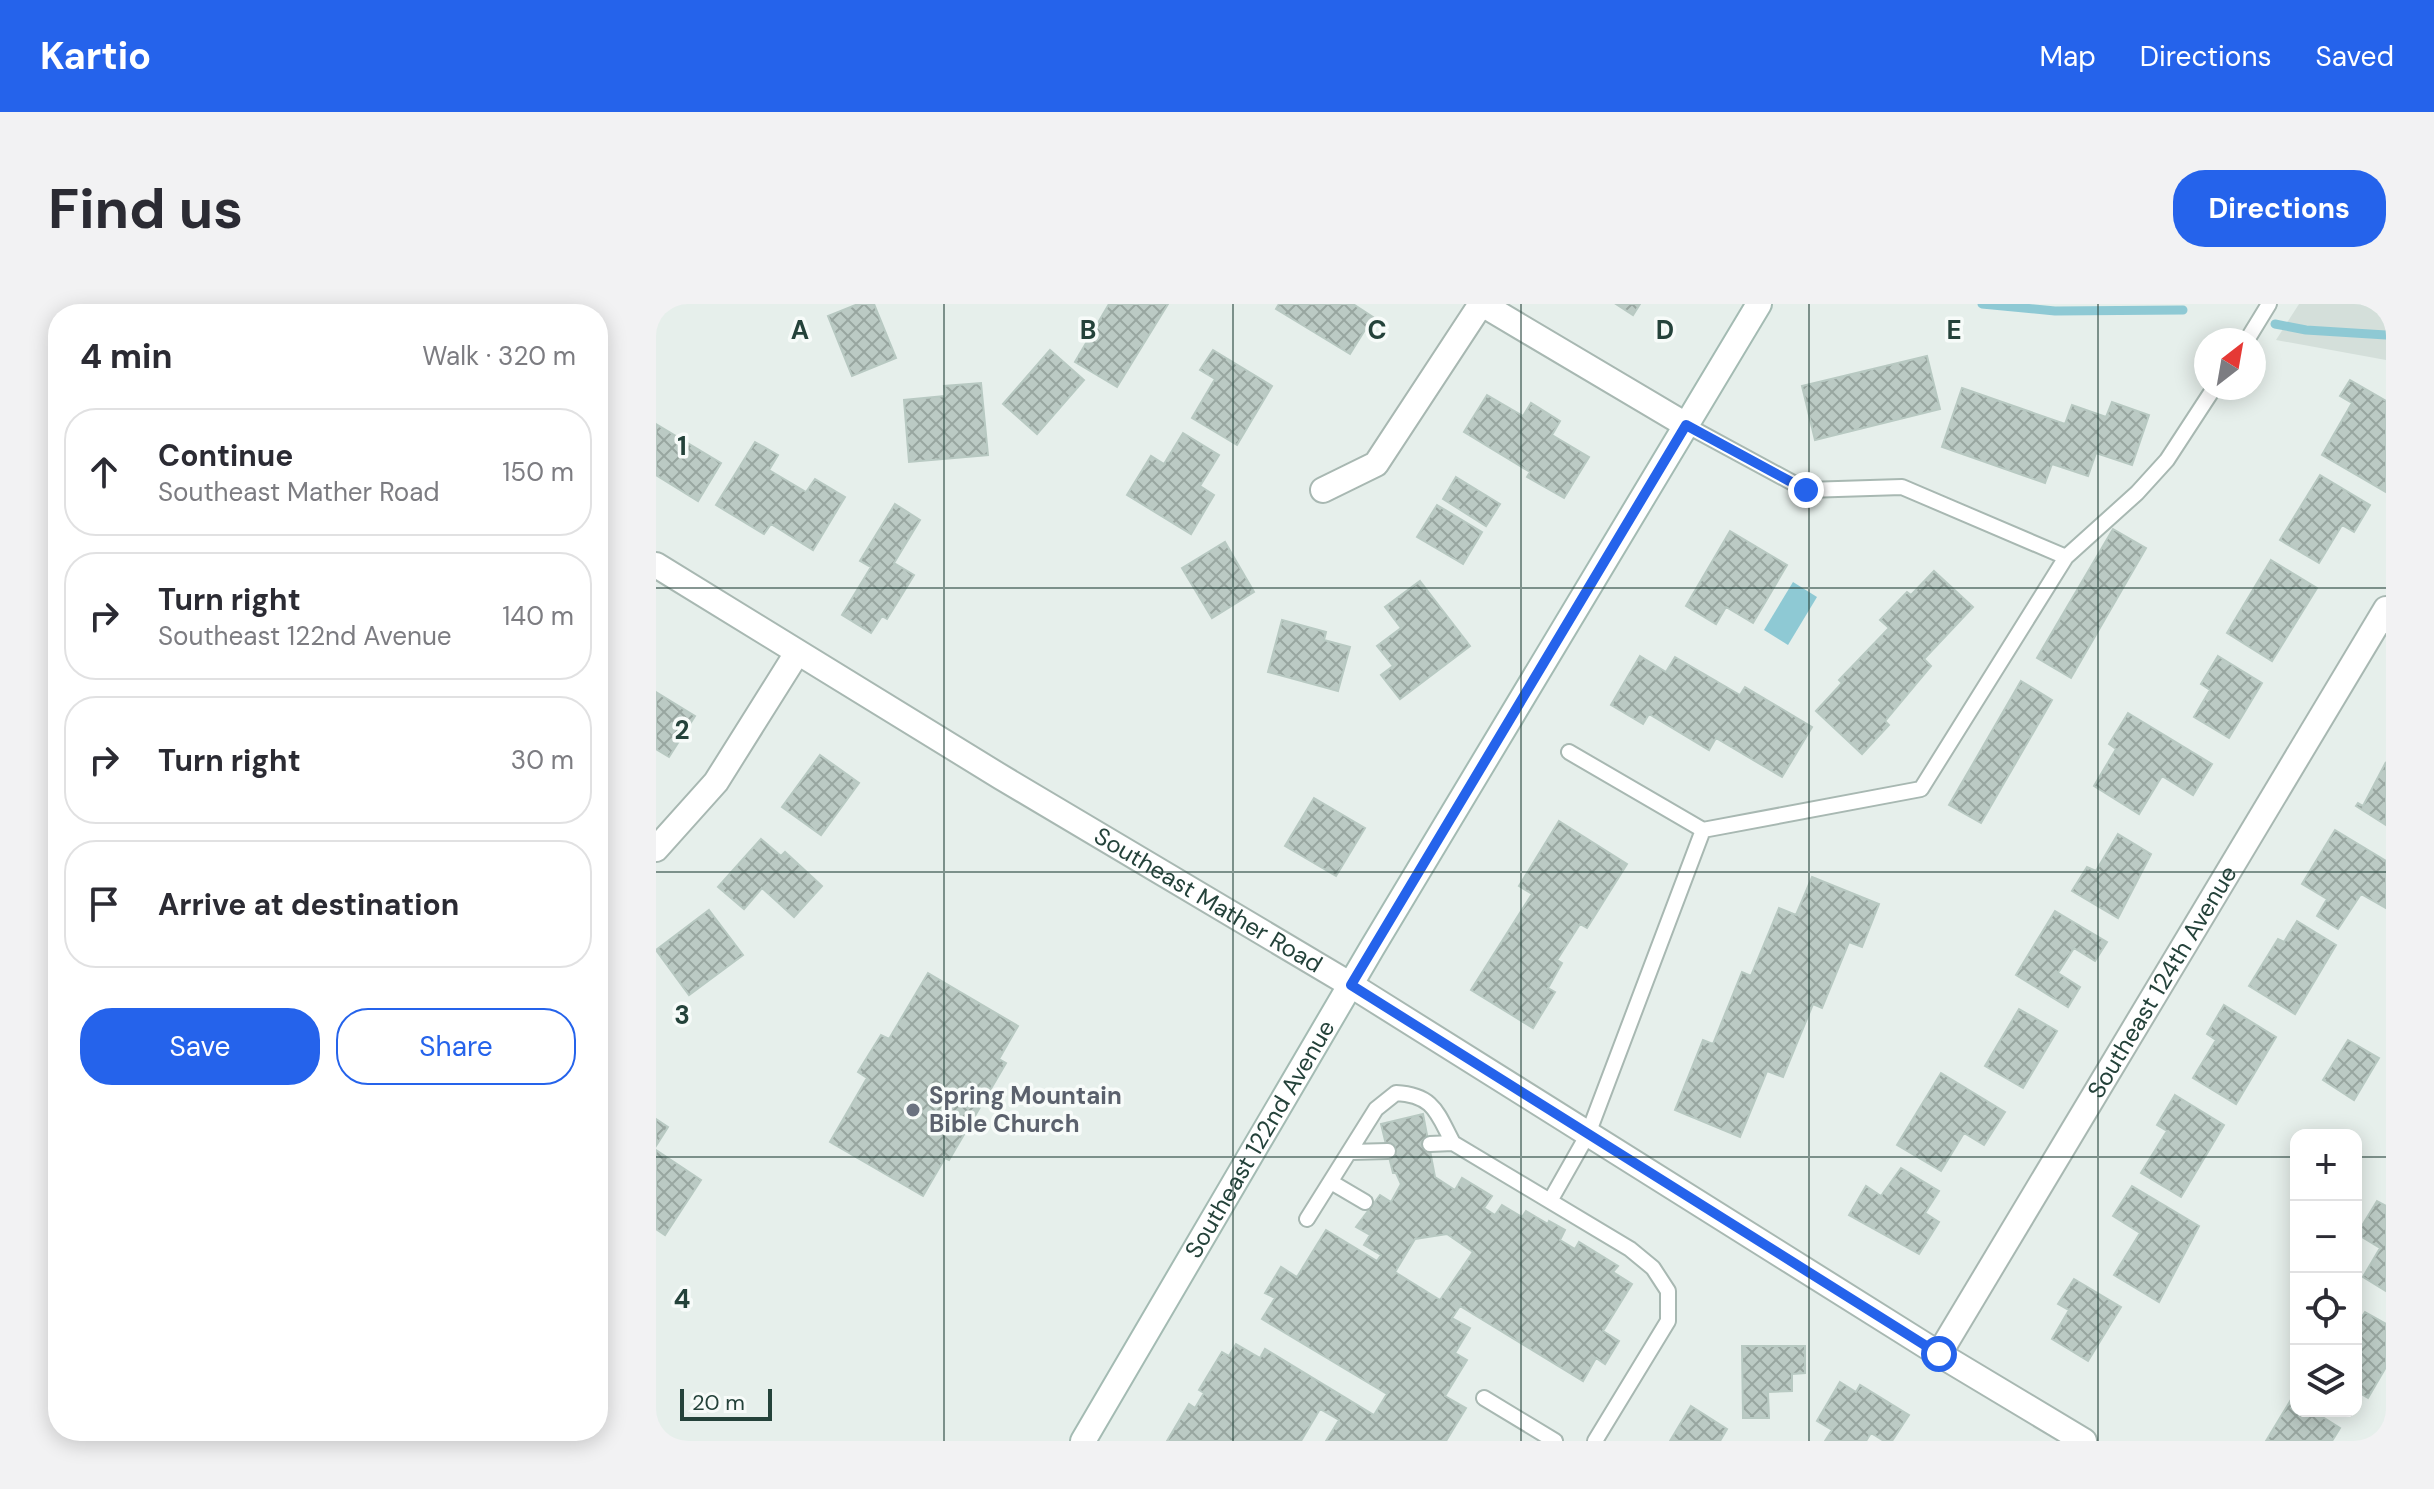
<!DOCTYPE html>
<meta charset="utf-8">
<style>
body{margin:0;font-family:"DM Sans",sans-serif;background:#f2f2f3;color:#2b2b33}
.controls{position:absolute;right:24px;bottom:24px;display:grid;overflow:hidden;border-radius:16px;box-shadow:0 4px 20px #0003}
.controls button{width:72px;height:72px;display:grid;place-items:center;padding:0;border:0;border-bottom:2px solid #e1e1e2;background:#fff;color:#2b2b33;font:40px sans-serif}
.compass{position:absolute;left:1538px;top:24px;width:72px;height:72px;border-radius:50%;background:#fff;box-shadow:0 4px 20px #0003;rotate:31deg}
.scale{position:absolute;left:24px;bottom:20px;width:92px;box-sizing:border-box;padding-left:8px;border:4px solid #24423a;border-top:0;font-size:22px;line-height:28px;white-space:nowrap;color:#24423a;-webkit-text-stroke:6px #f7fbf9;paint-order:stroke}
.stop{position:absolute;width:24px;height:24px;margin:-18px;border:6px solid #2563eb;border-radius:50%;background:#fff}
.stop.end{background:#2563eb;border-color:#fff;box-shadow:0 2px 8px #0008}
.list{margin:0;padding:0;list-style:none}
h2{display:flex;justify-content:space-between;align-items:center;height:104px;margin:0;padding:0 32px;font-size:34px}
h2 small{font-size:26px;font-weight:400;color:#7c7c81}
.list li{display:grid;grid-template-columns:52px 1fr auto;gap:24px;align-items:center;box-sizing:border-box;height:128px;margin:0 16px 16px;padding:0 16px;border:2px solid #e1e1e2;border-radius:32px}
.list b{display:block;font-size:30px;white-space:nowrap}
.list p{margin:0;font-size:26px;white-space:nowrap;color:#7c7c81}
.list em{font-size:26px;font-style:normal;color:#7c7c81}
.actions{display:flex;gap:16px;padding:24px 32px}
.actions a{flex:1;padding:18px 0;border:2px solid #2563eb;border-radius:32px;text-align:center;font-size:28px;color:#2563eb}
.actions .main{background:#2563eb;color:#fff}
.icon{flex:none;width:44px;height:44px;fill:none;stroke:currentColor;stroke-width:2;stroke-linecap:round;stroke-linejoin:round}
.map{position:relative;flex:none;width:1730px;height:1137px;overflow:hidden;border-radius:32px}
header{display:flex;align-items:center;gap:48px;box-sizing:border-box;height:112px;padding:0 40px;background:#2563eb;color:#fff}
header strong{font-size:38px}
nav{display:flex;gap:44px;margin-inline-start:auto;font-size:28px}
.intro{display:flex;align-items:center;justify-content:space-between;box-sizing:border-box;height:192px;padding:0 48px}
h1{margin:0;font-size:56px}
.button{padding:20px 36px;border-radius:32px;background:#2563eb;color:#fff;font-size:28px;font-weight:700}
main{display:flex;gap:48px;padding:0 48px}
aside{flex:1;background:#fff;border-radius:32px;box-shadow:0 4px 20px #0003}
.map>svg:first-child{display:block}
.built{fill:#d4dfda}
.water{fill:#8ec9d4}
.lines{fill:none;stroke-linecap:round;stroke-linejoin:round}
.stream{stroke:#8ec9d4;stroke-width:9}
.building{fill:url(#building-cross-hatch);stroke:#b8c9c2;stroke-width:2;fill-rule:evenodd}
.service-casing{stroke:#a8b8b2;stroke-width:18}
.minor-casing{stroke:#a8b8b2;stroke-width:28}
.tertiary-casing{stroke:#a8b8b2;stroke-width:28}
.secondary-casing{stroke:#a4bbb3;stroke-width:28}
.service{stroke:#fff;stroke-width:14}
.minor{stroke:#fff;stroke-width:24}
.tertiary{stroke:#fff;stroke-width:24}
.secondary{stroke:#fff;stroke-width:24}
.route{stroke:#2563eb;stroke-width:10}
.grid{fill:none;stroke:#24423a;stroke-width:2;stroke-opacity:0.55}
.worship-dot{fill:#6b7280;stroke:#f7fbf9;stroke-width:3}
.labels{text-anchor:middle;stroke-width:7;stroke-linejoin:round;paint-order:stroke}
.street-label{font-size:24px;fill:#24423a;stroke:#f7fbf9}
.worship-label{font-size:24px;font-weight:bold;fill:#5b616d;stroke:#f7fbf9;text-anchor:start}
.grid-label{font-size:26px;text-anchor:middle;font-weight:bold;fill:#24423a;stroke:#f7fbf9;stroke-width:7;stroke-linejoin:round;paint-order:stroke}
</style>
<header>
<strong>Kartio</strong>
<nav><a>Map</a><a>Directions</a><a>Saved</a></nav>
</header>
<div class="intro"><h1>Find us</h1><a class="button">Directions</a></div>
<main>
<aside>
<h2>4 min<small>Walk · 320 m</small></h2>
<ul class="list">
<li><svg class="icon" aria-label="ahead" viewBox="0 0 24 24"><path d="M12 20V5M6 11l6-6 6 6"/></svg><div><b>Continue</b><p>Southeast Mather Road</p></div><em>150 m</em></li>
<li><svg class="icon" aria-label="right" viewBox="0 0 24 24"><path d="M7 20v-9h11M14 6l5 5-5 5"/></svg><div><b>Turn right</b><p>Southeast 122nd Avenue</p></div><em>140 m</em></li>
<li><svg class="icon" aria-label="right" viewBox="0 0 24 24"><path d="M7 20v-9h11M14 6l5 5-5 5"/></svg><div><b>Turn right</b></div><em>30 m</em></li>
<li><svg class="icon" aria-label="arrive" viewBox="0 0 24 24"><path d="M6 21V4h12l-3 4 3 4H6"/></svg><div><b>Arrive at destination</b></div></li>
</ul>
<div class="actions"><a class="main">Save</a><a>Share</a></div>
</aside>
<div class="map">
<svg width="1730" height="1137" viewBox="0 0 1730 1137">
<defs>
<pattern id="building-cross-hatch" width="8" height="8" patternUnits="userSpaceOnUse" patternTransform="scale(2)"><rect width="8" height="8" fill="#bbcac4"/><path d="M0 0l8 8M0 8l8-8" fill="none" stroke="#98a6a0"/></pattern>
</defs>
<rect width="100%" height="100%" fill="#e6efeb"/>
<path class="built" d="M1643,0H1730V56L1620,36Z"/>
<path class="water" d="M1137,278L1161,293L1132,341L1108,326Z"/>
<g class="lines">
<path class="stream" d="M1326,0L1399,7L1527,6
M1619,20L1650,26L1730,31"/>
</g>
<path class="building" d="M202,0H218L240,54L196,72L172,12Z
M453,0H512L461,83L419,58Z
M623,0H697L717,13L694,50L620,5Z
M960,0H984L977,11Z
M394,46L428,76L381,130L347,100Z
M557,46L616,82L581,141L536,114L559,75L544,66Z
M1271,52L1284,105L1159,136L1146,82Z
M1694,76L1730,97V188L1666,151L1696,99L1684,92Z
M325,79L332,151L253,158L248,96L289,92L288,82Z
M1306,84L1409,120L1416,101L1450,113L1456,98L1493,111L1476,161L1440,149L1432,172L1396,160L1389,179L1286,143Z
M831,91L867,112L875,99L904,117L896,131L933,153L908,194L871,173L874,168L808,128Z
M0,120L65,159L42,197L0,171Z
M527,129L563,151L544,182L558,191L535,230L471,191L495,152L508,160Z
M99,138L122,151L113,166L150,188L159,175L189,193L157,246L115,220L108,230L60,201Z
M1664,171L1714,201L1698,228L1686,221L1663,259L1624,236Z
M800,173L844,200L830,222L787,195Z
M239,200L264,216L238,259L258,271L231,315L226,312L215,329L186,311L215,263L204,257Z
M781,201L826,228L807,260L761,233Z
M1457,225L1490,244L1415,374L1381,354Z
M1074,227L1131,261L1097,319L1070,303L1060,320L1030,302Z
M569,238L598,288L556,314L526,264Z
M1615,256L1661,284L1616,357L1571,329Z
M1278,267L1317,303L1268,355L1275,362L1229,417L1233,421L1206,450L1160,407L1186,379L1183,376L1233,324L1224,316L1251,288L1255,291Z
M764,277L814,342L744,395L725,371L737,362L721,342L745,324L729,303Z
M626,316L670,328L668,336L694,343L682,387L612,368Z
M984,352L1010,368L1019,353L1084,391L1089,383L1156,423L1126,473L1060,434L1053,446L993,410L987,420L955,401Z
M1562,352L1606,379L1573,434L1538,413L1554,386L1545,380Z
M1365,377L1396,396L1325,519L1293,501Z
M0,388L39,412L13,453L0,445Z
M1472,409L1556,460L1537,491L1506,472L1483,510L1438,482L1460,445L1453,440Z
M164,451L203,479L165,531L126,503Z
M1730,458V521L1700,502L1702,499L1707,502Z
M658,494L709,524L680,572L629,542Z
M903,517L971,560L931,624L924,620L901,656L906,659L892,684L899,688L877,724L815,686L876,590L863,582Z
M1679,526L1730,557V604L1705,590L1682,625L1661,612L1671,595L1646,580Z
M1462,530L1495,550L1462,614L1416,587L1431,563L1440,567Z
M105,535L125,552L129,548L166,582L138,613L106,584L88,605L62,583Z
M1156,573L1223,600L1206,643L1193,638L1166,704L1157,700L1127,773L1111,767L1084,833L1019,806L1047,736L1057,740L1086,668L1095,672L1123,604L1140,611Z
M53,606L87,651L33,691L0,646Z
M1399,607L1451,638L1439,657L1418,644L1402,669L1424,683L1412,703L1360,671Z
M1641,617L1680,641L1639,710L1593,682L1622,635L1628,638Z
M272,669L362,722L343,755L350,759L293,856L289,854L267,892L174,838L211,774L202,768L225,731L233,735Z
M1568,701L1620,733L1580,800L1537,774L1560,736L1551,730Z
M1363,705L1401,727L1367,784L1329,762Z
M1692,736L1723,754L1698,796L1667,776Z
M1285,769L1349,808L1328,841L1308,829L1285,867L1241,841Z
M1519,791L1568,821L1525,893L1485,869L1511,827L1501,821Z
M767,810L779,873L799,886L806,874L836,892L828,904L839,911L846,901L866,913L870,907L892,920L893,917L909,926L904,936L919,945L923,938L962,962L957,968L976,980L947,1027L963,1037L949,1060L940,1054L927,1077L804,1002L796,1014L814,1024L799,1049L811,1056L789,1092L810,1104L790,1137H670L683,1116L664,1105L645,1137H511L533,1100L539,1104L548,1089L543,1086L566,1048L573,1052L580,1040L604,1054L609,1045L718,1111L731,1090L606,1015L619,994L609,989L625,963L641,973L670,926L721,957L725,951L708,941L714,931L700,923L724,891L735,898L745,880L740,869H737L725,820ZM791,930L817,948L784,996L739,968L759,935Z
M0,815L12,823L0,842Z
M0,846L45,876L9,931L0,925Z
M1245,864L1283,887L1269,909L1283,918L1263,950L1193,911L1210,882L1225,892Z
M1476,882L1543,922L1503,998L1458,971L1484,929L1457,912Z
M1721,897L1730,902V987L1707,973L1724,944L1701,930Z
M1418,975L1465,1003L1432,1057L1396,1035L1413,1006L1402,1000Z
M1709,1008L1730,1020V1063L1712,1094L1700,1087V1021Z
M1086,1042H1149V1069L1136,1070V1087L1112,1088L1113,1114H1087Z
M1184,1078L1200,1088L1204,1081L1253,1111L1236,1137H1228L1215,1129L1210,1137H1169L1176,1126L1161,1117Z
M1636,1094L1640,1097V1107H1657L1684,1124L1676,1137H1610Z
M1035,1102L1071,1125L1064,1137H1014Z"/>
<g class="lines">
<g class="service-casing">
<path id="service" d="M1591,36L1613,0
M1410,253L1481,189L1511,156L1558,84
M913,448L1047,526
M774,840L797,839L974,945L997,964L1012,987V1017L939,1137
M694,848L732,847
M675,878L709,898
M894,897L932,830L1047,526L1265,485L1410,253L1246,183L1150,186L1030,121
M651,915L720,805L740,789C778,791 781,809 797,839
M828,1094L899,1137"/>
</g>
<g class="minor-casing">
<g id="minor">
<path d="M826,0L1030,121"/>
<path d="M667,186L720,160L825,0"/>
<path d="M0,545L60,478L141,349"/>
<path d="M695,681L1283,1050L1428,1137"/>
<path id="s1" d="M1283,1050L1730,305"/>
</g>
</g>
<g class="tertiary-casing">
<g id="tertiary">
<path id="s2" d="M0,261L345,473L695,681"/>
</g>
</g>
<g class="secondary-casing">
<g id="secondary">
<path id="s3" d="M427,1137L716,644L1103,0"/>
</g>
</g>
<use href="#service" class="service"/>
<use href="#minor" class="minor"/>
<use href="#tertiary" class="tertiary"/>
<use href="#secondary" class="secondary"/>
</g>
<g class="lines">
<path class="route" d="M1150,186L1030,121L695,681L1283,1050"/>
</g>
<path class="grid" d="M288,0V1137M577,0V1137M865,0V1137M1153,0V1137M1442,0V1137M0,284H1730M0,568H1730M0,853H1640M1700,853H1730"/>
<circle class="worship-dot" cx="257" cy="806" r="8"/>
<g class="labels">
<g class="street-label">
<text dy="8" stroke="none"><textPath href="#s2" startOffset="646">Southeast Mather Road</textPath></text>
<text dy="8" stroke="none"><textPath href="#s1" startOffset="434">Southeast 124th Avenue</textPath></text>
<text dy="8" stroke="none"><textPath href="#s3" startOffset="350">Southeast 122nd Avenue</textPath></text>
</g>
<g class="worship-label">
<text x="273" y="800">Spring Mountain<tspan x="273" dy="28">Bible Church</tspan></text>
</g>
</g>
<g class="grid-label">
<text x="144" y="35">A</text>
<text x="432" y="35">B</text>
<text x="721" y="35">C</text>
<text x="1009" y="35">D</text>
<text x="1298" y="35">E</text>
<text x="26" y="151">1</text>
<text x="26" y="435">2</text>
<text x="26" y="720">3</text>
<text x="26" y="1004">4</text>
</g>
</svg>
<div class="controls">
<button>+</button>
<button>−</button>
<button><svg class="icon" aria-label="locate" viewBox="0 0 24 24"><circle cx="12" cy="12" r="6"/><path d="M12 2v4M12 18v4M2 12h4M18 12h4"/></svg></button>
<button><svg class="icon" aria-label="layers" viewBox="0 0 24 24"><path d="M12 4l9 5-9 5-9-5zM3 14l9 5 9-5"/></svg></button>
</div>
<svg class="compass" viewBox="-18 -18 36 36"><path d="M0-13l5 13h-10z" fill="#e53935"/><path d="M0 13l5-13h-10z" fill="#7c7c81"/></svg>
<div class="scale">20 m</div>
<div class="stop" style="left:1283px;top:1050px"></div>
<div class="stop end" style="left:1150px;top:186px"></div>
</div>
</main>
